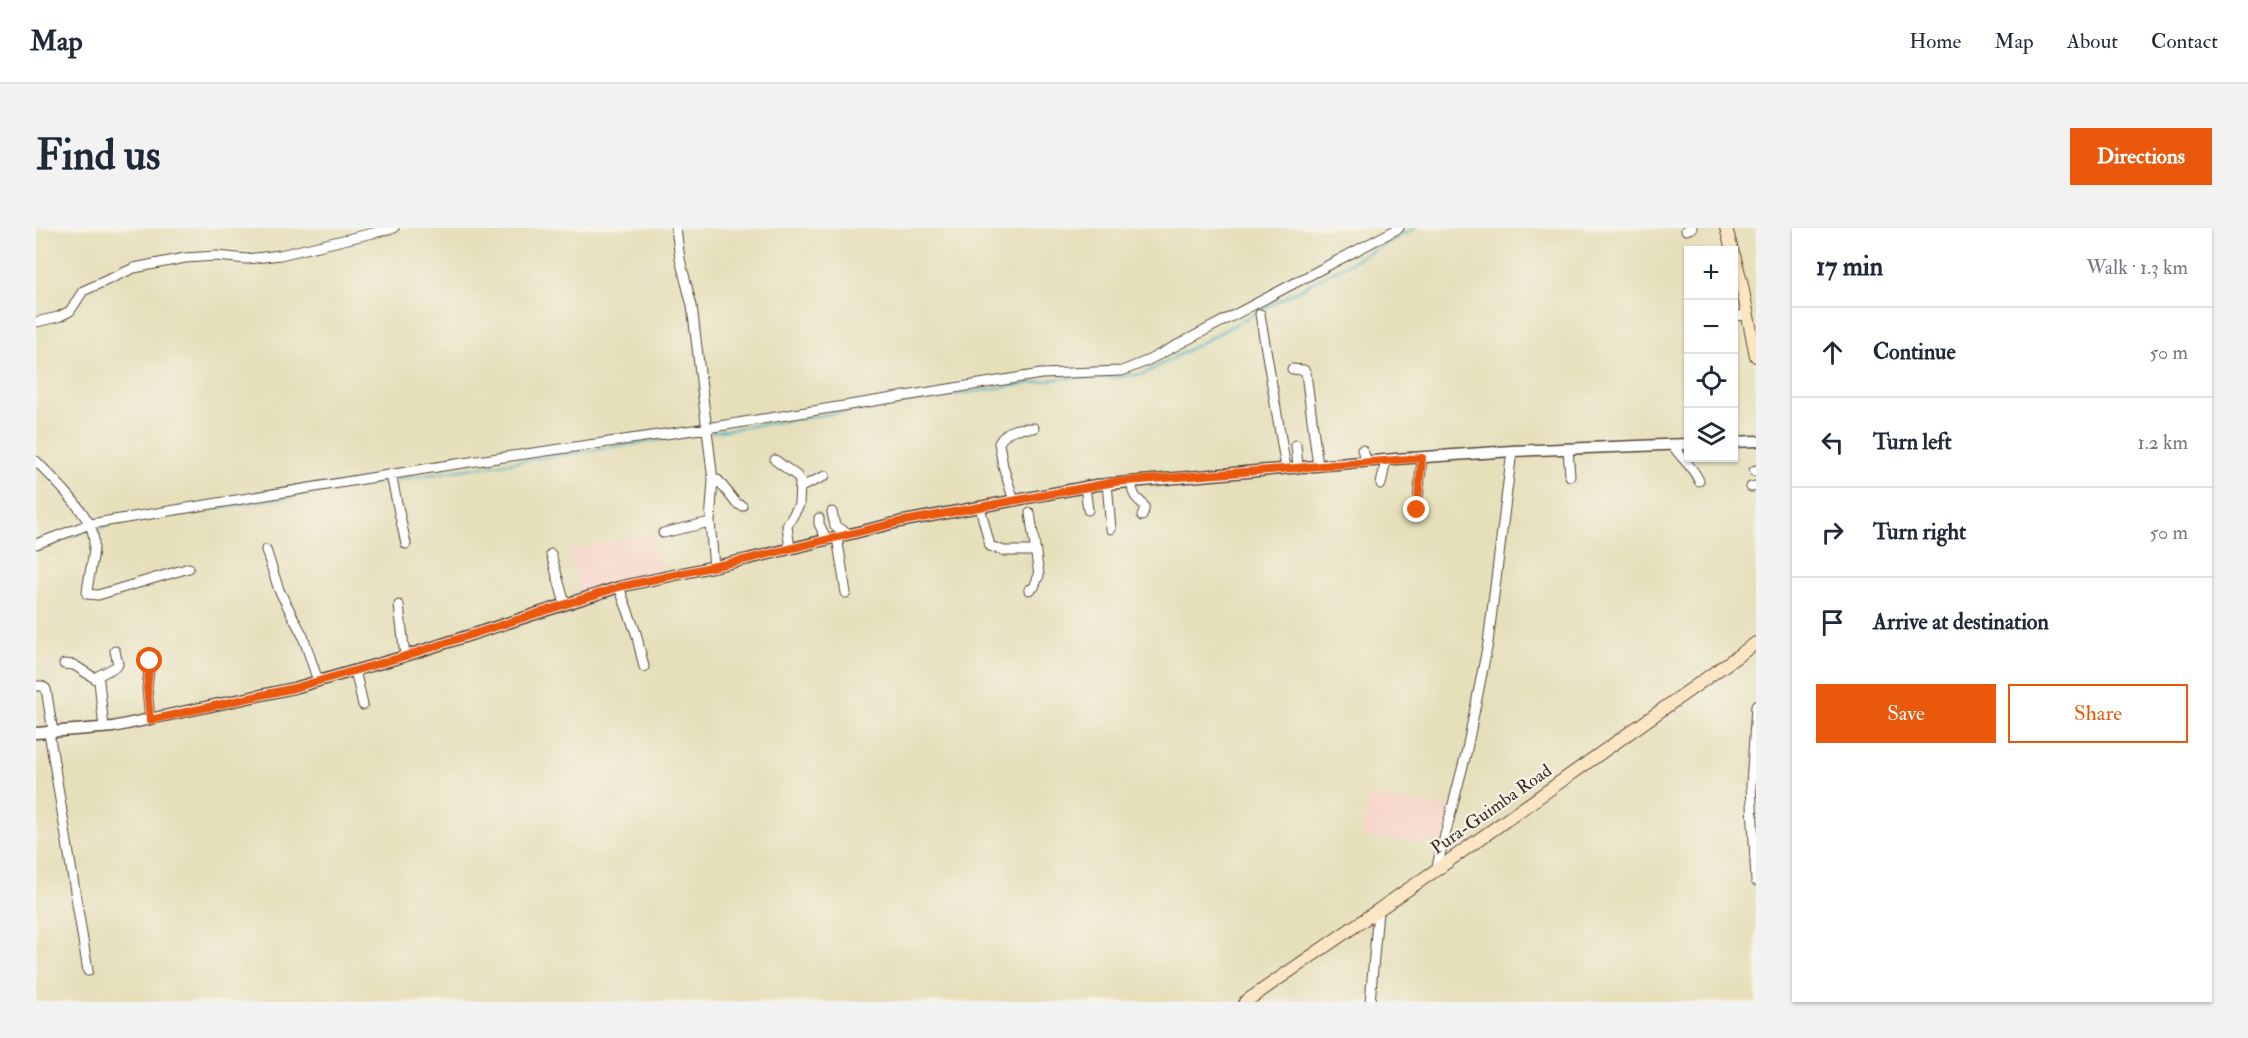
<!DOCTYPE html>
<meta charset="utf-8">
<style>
body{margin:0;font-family:"IM FELL Double Pica",serif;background:#f2f2f3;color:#1f2937}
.controls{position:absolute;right:18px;top:18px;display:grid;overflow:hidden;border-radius:0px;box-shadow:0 2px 4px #0004}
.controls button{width:54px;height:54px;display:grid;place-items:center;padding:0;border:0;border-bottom:2px solid #e0e1e3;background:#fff;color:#1f2937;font:30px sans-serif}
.stop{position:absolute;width:18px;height:18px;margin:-14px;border:4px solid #ea580c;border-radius:50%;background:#fff}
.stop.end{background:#ea580c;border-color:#fff;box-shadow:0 2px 6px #0008}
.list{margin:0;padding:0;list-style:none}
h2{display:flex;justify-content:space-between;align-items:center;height:78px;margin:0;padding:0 24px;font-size:26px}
h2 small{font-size:20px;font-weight:400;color:#747a83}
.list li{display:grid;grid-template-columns:39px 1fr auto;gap:18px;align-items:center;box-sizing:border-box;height:90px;padding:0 24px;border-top:2px solid #e0e1e3}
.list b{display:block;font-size:22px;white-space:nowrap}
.list em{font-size:20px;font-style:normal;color:#747a83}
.actions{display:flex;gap:12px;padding:18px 24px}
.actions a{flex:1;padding:14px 0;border:2px solid #ea580c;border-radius:0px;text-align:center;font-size:21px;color:#ea580c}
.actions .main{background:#ea580c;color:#fff}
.icon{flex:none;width:33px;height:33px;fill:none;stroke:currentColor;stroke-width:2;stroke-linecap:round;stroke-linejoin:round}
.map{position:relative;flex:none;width:1720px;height:774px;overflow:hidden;border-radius:0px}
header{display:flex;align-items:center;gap:36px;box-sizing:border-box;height:84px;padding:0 30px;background:#fff;border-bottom:2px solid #e0e1e3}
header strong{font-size:28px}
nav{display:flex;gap:33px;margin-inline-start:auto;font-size:21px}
.intro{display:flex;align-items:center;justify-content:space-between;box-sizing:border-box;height:144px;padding:0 36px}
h1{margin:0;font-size:42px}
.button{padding:15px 27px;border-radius:0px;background:#ea580c;color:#fff;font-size:21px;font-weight:700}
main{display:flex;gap:36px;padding:0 36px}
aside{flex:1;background:#fff;border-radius:0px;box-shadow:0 2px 4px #0004}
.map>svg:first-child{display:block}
.built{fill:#f7d1c8}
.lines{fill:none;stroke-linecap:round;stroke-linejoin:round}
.stream{stroke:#46acc5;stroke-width:2}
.minor-casing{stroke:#544535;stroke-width:11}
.tertiary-casing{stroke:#544535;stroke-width:13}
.secondary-casing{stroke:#544535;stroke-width:14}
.minor{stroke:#fff;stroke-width:9}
.tertiary{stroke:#fff;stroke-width:10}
.secondary{stroke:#fbe6c4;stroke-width:12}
.route{stroke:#ea580c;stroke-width:8}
.labels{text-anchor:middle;stroke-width:4.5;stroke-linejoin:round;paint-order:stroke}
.street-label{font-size:18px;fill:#3b2a1e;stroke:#f7f3e8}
</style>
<header>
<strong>Map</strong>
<nav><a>Home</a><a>Map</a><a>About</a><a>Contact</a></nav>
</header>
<div class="intro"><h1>Find us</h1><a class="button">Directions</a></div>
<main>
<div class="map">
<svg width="1720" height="774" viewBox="0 0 1720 774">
<rect width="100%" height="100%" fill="#f7f3e8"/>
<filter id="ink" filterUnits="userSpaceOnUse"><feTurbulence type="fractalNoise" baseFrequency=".0167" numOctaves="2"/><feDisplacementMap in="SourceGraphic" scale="12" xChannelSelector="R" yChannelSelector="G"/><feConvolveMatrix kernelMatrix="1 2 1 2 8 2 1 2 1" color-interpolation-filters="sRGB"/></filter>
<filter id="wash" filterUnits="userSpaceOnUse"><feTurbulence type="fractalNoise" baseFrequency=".008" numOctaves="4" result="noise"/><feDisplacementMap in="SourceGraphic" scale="24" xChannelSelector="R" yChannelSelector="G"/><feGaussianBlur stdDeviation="1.35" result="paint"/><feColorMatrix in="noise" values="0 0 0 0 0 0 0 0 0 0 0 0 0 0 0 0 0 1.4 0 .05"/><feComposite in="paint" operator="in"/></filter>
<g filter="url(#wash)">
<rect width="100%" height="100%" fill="#e5dfba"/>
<path class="built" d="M614,305L627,347L545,367L533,323Z
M1332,568L1413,580L1406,616L1326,609Z"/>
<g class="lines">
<path class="stream" d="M1225,82L1379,0
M676,204L1028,150H1069L1108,146L1220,85
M358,252L670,205
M174,281L352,253
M59,301L71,298
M0,322L53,302"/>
</g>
</g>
<g filter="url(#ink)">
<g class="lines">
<g class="minor-casing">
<path id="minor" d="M640,0L644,31L656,78L677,252L674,294L678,339
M1650,2L1656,0
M1224,86L1250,240
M1698,88L1712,87
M0,94L22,89L34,83L47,63L98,40L149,30L181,28L211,31L244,27L358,0
M1256,141L1268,142L1270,145L1282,238
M1636,216C1644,230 1657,238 1663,253
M1260,217L1262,239
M1532,221L1534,248
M1326,222L1332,234
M739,232L761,248L764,254L763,277L751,298L754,321
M0,233C15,248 53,285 57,306C61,325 52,346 51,366L62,367L153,340
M1718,243L1720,242
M355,247L370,316
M677,252H682L700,275L706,278
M1095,253C1096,258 1096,263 1099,268C1105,277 1112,275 1106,288
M1071,255L1075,301
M1345,256L1350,232
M765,259L789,248
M1049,259L1052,282
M1715,259L1720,258
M978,273L967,238L963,215C972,200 982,200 998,200
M944,279L954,318L968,323H1000
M1381,282L1386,230
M796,284L799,298L814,306
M783,290V296L791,312
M627,305L674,294
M801,309L810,365
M0,316L54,296L413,237L671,200L1005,146L1086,143L1111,133L1363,0
M230,322L243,362L267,408L282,453
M515,326L529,376
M583,359L600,405L608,439
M993,362L998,359L1003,347L994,285
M363,377L369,428
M114,433L111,460L114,492
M28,436L38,437L63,453L68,500
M319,442L327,477
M60,449L81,438L82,436L79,423
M0,458H6L10,461L17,504
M1720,478L1715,557L1720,653
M13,504L52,743
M1400,642L1430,526L1452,415L1476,223
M1334,774L1342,683"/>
</g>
<g class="tertiary-casing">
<path id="tertiary" d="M1698,214L1720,213
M0,505L77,499L258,460L366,429L583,359L712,331L863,294L1060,257L1360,231L1476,223L1652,216"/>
</g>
<g class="secondary-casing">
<path id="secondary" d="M1690,0L1696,22
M1698,27L1705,53L1720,128
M1209,774L1400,642L1720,415"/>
</g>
<use href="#minor" class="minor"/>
<use href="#tertiary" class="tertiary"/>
<use href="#secondary" class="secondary"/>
</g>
</g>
<g class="lines" filter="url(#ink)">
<path class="route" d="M114,433L111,460L114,492L258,460L366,429L583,359L712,331L863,294L1079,254L1386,230L1381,282"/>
</g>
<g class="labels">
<g class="street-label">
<text transform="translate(1455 581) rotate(-35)" y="6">Pura-Guimba Road</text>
</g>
</g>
</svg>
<div class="controls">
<button>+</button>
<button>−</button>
<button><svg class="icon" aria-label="locate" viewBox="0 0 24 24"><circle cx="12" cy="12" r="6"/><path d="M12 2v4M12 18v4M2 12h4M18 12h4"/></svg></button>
<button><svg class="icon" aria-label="layers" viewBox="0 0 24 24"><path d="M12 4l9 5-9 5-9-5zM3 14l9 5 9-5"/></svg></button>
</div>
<div class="stop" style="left:114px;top:433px"></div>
<div class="stop end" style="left:1381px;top:282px"></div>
</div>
<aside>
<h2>17 min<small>Walk · 1.3 km</small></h2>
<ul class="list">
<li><svg class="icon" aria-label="ahead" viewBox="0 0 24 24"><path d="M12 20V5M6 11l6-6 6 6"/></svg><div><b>Continue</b></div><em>50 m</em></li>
<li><svg class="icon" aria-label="left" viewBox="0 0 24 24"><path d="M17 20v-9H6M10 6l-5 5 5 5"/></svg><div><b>Turn left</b></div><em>1.2 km</em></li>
<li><svg class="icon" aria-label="right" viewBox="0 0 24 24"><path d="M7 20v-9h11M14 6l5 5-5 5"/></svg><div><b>Turn right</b></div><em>50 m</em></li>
<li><svg class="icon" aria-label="arrive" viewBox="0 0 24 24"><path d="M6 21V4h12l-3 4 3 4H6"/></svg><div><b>Arrive at destination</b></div></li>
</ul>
<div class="actions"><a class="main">Save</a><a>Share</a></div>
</aside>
</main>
